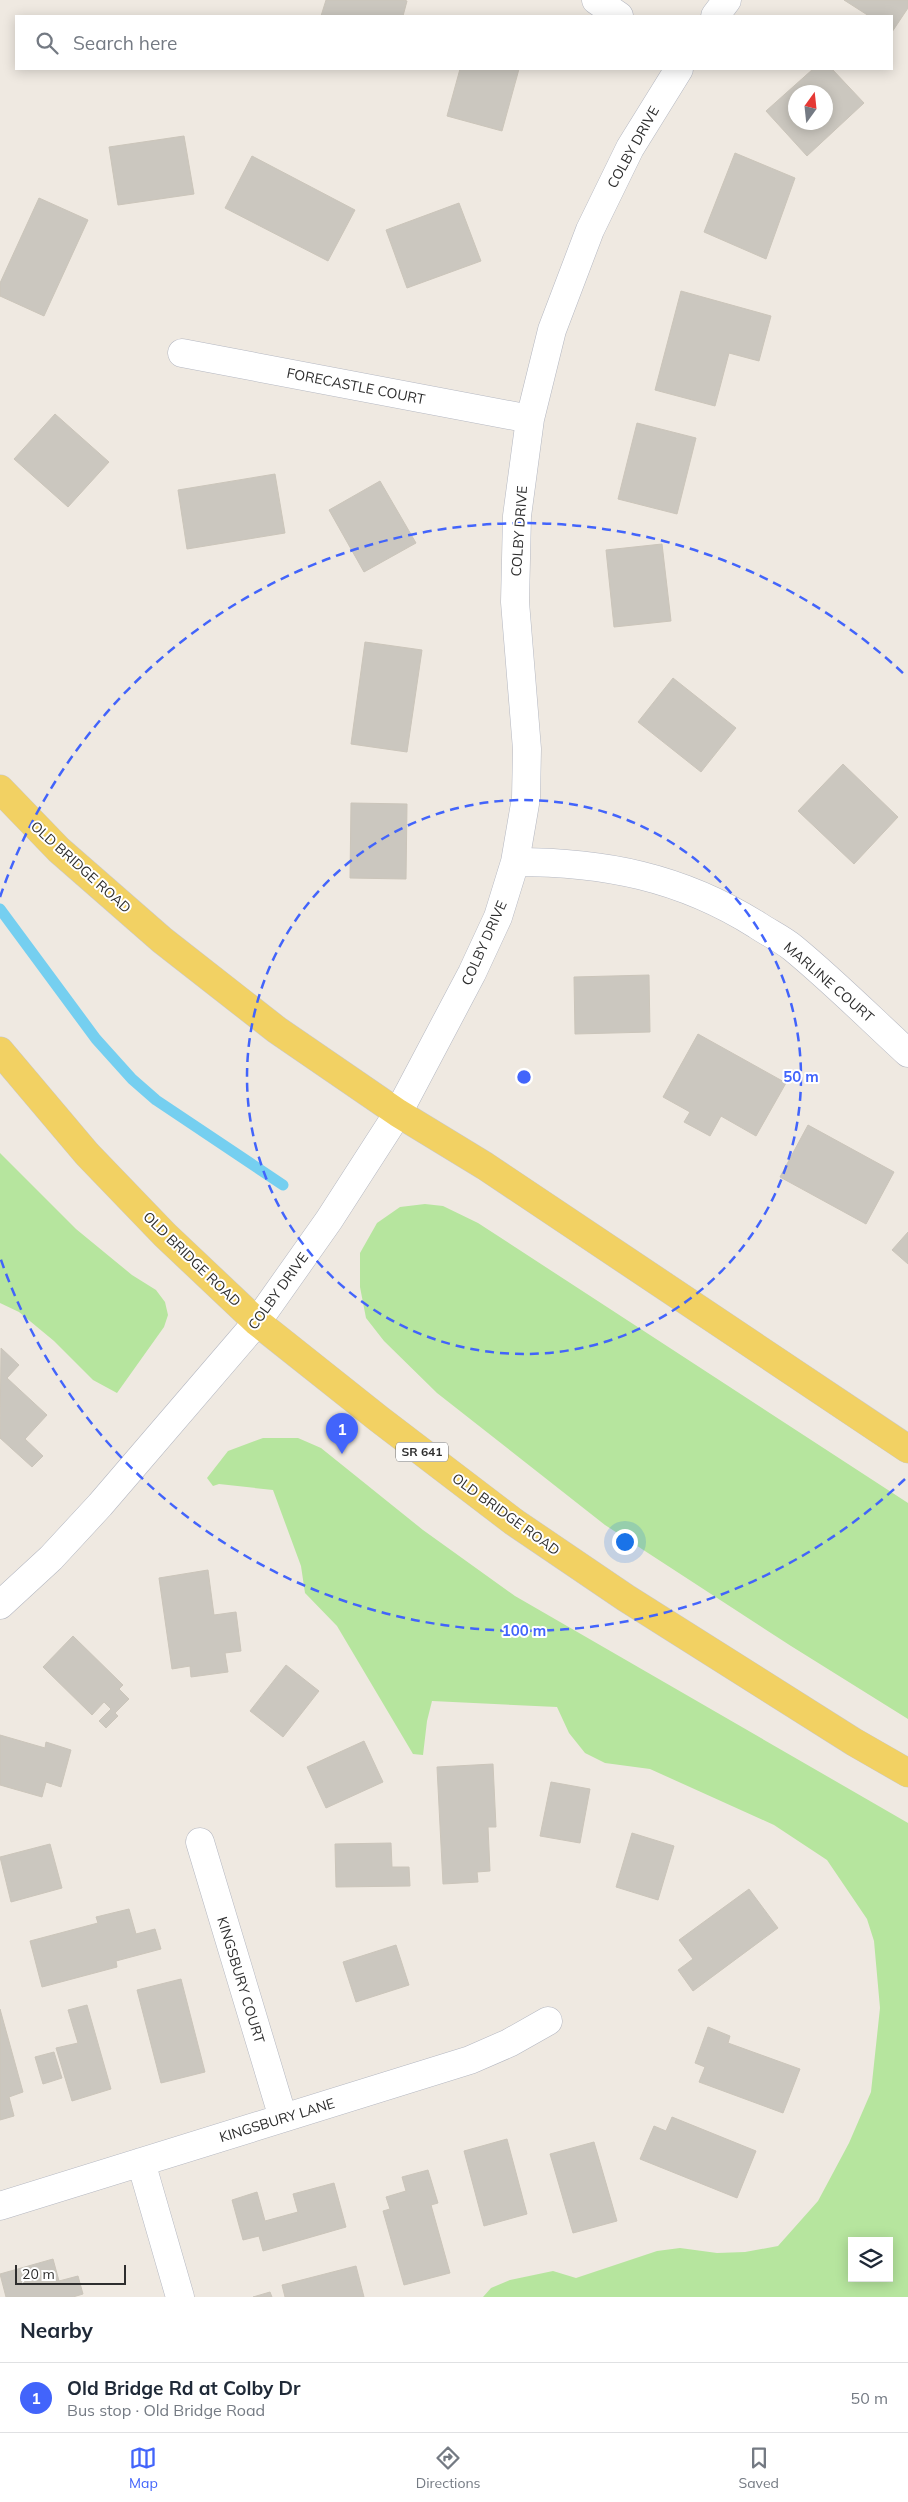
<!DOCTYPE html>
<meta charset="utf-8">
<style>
body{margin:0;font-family:Mulish,sans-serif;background:#f6f6f7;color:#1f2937}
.controls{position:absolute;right:15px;bottom:15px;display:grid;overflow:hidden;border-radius:0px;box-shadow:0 2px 12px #0003}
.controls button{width:45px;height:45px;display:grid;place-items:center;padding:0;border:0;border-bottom:1px solid #e0e1e3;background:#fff;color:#1f2937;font:25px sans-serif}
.compass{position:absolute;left:788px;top:85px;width:45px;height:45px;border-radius:50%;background:#fff;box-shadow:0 2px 12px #0003;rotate:15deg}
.scale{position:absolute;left:15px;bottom:12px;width:111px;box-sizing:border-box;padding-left:5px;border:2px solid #2e2e2e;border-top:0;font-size:14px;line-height:18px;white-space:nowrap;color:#2e2e2e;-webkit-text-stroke:4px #fff;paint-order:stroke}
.you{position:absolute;left:624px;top:1541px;width:18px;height:18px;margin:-12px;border:4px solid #fff;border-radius:50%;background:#1a73e8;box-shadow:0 0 0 8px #1a73e833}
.badge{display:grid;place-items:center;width:32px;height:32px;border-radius:50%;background:#4264fb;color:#fff;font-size:16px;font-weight:700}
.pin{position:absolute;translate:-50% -41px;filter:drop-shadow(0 1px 2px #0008)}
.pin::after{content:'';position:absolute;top:26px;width:18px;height:15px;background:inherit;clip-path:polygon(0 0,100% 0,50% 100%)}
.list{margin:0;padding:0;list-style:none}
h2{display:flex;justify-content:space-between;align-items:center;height:65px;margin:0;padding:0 20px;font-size:21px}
h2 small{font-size:16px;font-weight:400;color:#747a83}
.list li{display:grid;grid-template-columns:32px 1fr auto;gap:15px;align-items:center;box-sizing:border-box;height:70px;padding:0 20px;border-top:1px solid #e0e1e3}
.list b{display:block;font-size:19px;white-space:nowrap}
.list p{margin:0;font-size:16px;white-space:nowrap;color:#747a83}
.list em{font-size:16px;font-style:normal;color:#747a83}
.icon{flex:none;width:28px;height:28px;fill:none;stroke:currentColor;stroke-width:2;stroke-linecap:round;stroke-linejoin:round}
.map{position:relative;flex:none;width:908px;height:2297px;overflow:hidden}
.search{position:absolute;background:#fff;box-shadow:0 2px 12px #0003;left:15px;right:15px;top:15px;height:55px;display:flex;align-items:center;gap:12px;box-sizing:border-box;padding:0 18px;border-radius:0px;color:#747a83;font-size:19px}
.sheet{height:135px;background:#fff}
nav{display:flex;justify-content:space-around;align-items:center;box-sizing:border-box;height:70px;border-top:1px solid #e0e1e3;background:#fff;font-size:14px;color:#747a83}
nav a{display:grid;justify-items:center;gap:2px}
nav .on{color:#4264fb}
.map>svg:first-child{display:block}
.green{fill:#b6e59e;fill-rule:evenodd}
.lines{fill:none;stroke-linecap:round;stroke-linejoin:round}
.stream{stroke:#75cff0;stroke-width:11}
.building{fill:#cbc7bf;stroke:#cbc5ba;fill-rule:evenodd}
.minor-casing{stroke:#b4b7c1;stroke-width:29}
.major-casing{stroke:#c9c9c9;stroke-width:29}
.minor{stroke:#fff;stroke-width:28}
.major{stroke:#f2d163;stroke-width:28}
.ring{fill:none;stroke:#4264fb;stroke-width:2.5;stroke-dasharray:9 6}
.labels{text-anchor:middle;stroke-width:4;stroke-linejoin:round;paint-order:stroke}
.shield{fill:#fff;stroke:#6d6d6d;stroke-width:1}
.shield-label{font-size:12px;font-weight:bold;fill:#2e2e2e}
.street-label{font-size:14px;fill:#2e2e2e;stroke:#fff}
.centre{fill:#4264fb;stroke:#fff;stroke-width:2.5}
.ring-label{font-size:15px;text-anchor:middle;font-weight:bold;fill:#4264fb;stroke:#fff;stroke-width:4;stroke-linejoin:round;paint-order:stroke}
</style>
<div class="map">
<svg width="908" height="2297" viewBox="0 0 908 2297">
<rect width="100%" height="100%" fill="#efe9e1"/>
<path class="green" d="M0,1153L76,1229L132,1275L156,1290L165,1302L168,1315L164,1327L117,1393L93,1380L54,1341L19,1312L0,1303Z
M425,1204L443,1206L478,1223L908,1503V1719L791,1646L605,1525L437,1393L384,1341L366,1318L360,1287V1253L377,1223L400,1207Z
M263,1438H298L321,1448L423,1530L515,1596L908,1823V2297H483L491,2288L510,2280L553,2271L576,2278L657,2251L680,2248L717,2253L745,2252L778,2246L818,2201L849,2143L871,2092L880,2008L874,1941L867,1919L827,1860L774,1825L650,1769L605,1763L585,1753L569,1733L557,1707L432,1701L427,1721L423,1755L413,1754L337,1626L305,1593L301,1566L273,1490L219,1484L213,1486L207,1478L228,1451ZM852,2241H889V2278H852Z"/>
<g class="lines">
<path class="stream" d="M0,909L96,1039L132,1079L156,1100L283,1185"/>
</g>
<path class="building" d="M326,0H404L407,1L403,16H321Z
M844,0H908V8L892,32V16H869Z
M460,69H519L502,131L447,116Z
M813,69H832L864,103L807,156L766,111ZM796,92H826V122H796Z
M184,136L194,194L118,205L109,147Z
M735,153L795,178L766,259L704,232Z
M252,156L355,210L328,261L225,208Z
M39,198L88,220L44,316L0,296V283Z
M459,203L481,261L407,288L386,230Z
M681,291L771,316L759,361L729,353L715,406L655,390Z
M55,414L109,462L68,507L14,459Z
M637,423L696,438L677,514L618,499Z
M275,474L285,533L187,549L178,490Z
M380,481L416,543L364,572L329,510Z
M662,544L671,621L614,627L606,550Z
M365,642L422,650L407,752L351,744Z
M673,678L736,728L701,772L638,722Z
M843,764L898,817L854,864L798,811Z
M351,803L407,804L406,879L350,878Z
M649,975L650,1032L575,1034L574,977Z
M698,1034L786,1083L756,1136L721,1116L710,1136L684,1122L690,1112L663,1097Z
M808,1125L894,1172L866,1224L780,1177Z
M908,1232V1264L892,1250Z
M1,1348L19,1365L7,1378L47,1415L25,1439L43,1456L32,1467L0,1438Z
M208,1570L214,1615L236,1612L241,1651L225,1653L228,1672L191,1677L190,1666L172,1669L159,1578Z
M73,1636L123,1685L119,1689L129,1699L115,1713L118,1716L106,1728L99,1721L111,1709L104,1702L92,1715L43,1667Z
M286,1665L319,1691L283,1737L250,1711Z
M0,1735L45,1748L46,1742L71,1750L61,1787L46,1782L42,1797L0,1785Z
M364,1741L383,1782L326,1808L307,1767Z
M493,1764L496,1827H488L490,1871L477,1872L478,1882L443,1884L437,1767Z
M551,1782L590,1789L580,1843L540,1836Z
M632,1833L674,1846L658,1900L616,1887Z
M391,1843L392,1867H409L410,1886L336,1887L335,1844Z
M50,1844L62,1888L11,1902L0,1857Z
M749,1889L778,1928L693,1991L678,1970L693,1959L679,1940Z
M129,1909L136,1934L155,1929L161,1949L116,1961L117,1967L42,1987L30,1941L98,1923L96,1917Z
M396,1945L409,1985L356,2002L343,1962Z
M181,1979L205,2072L161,2083L137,1990Z
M87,2005L111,2089L72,2101L56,2048L78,2043L68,2010Z
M0,2009L23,2092L9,2097L14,2116L0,2120Z
M708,2027L730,2036L728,2043L800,2069L783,2113L699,2082L705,2067L695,2063Z
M54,2052L62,2078L43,2084L35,2057Z
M672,2117L756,2151L737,2198L640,2159L654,2126L666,2131Z
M507,2139L527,2214L484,2226L464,2151Z
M594,2142L617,2221L573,2233L550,2154Z
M428,2170L438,2203L431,2205L450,2273L404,2285L383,2211L390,2209L386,2197L406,2191L402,2177Z
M334,2183L346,2227L263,2251L259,2236L243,2240L232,2200L257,2192L265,2221L298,2212L293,2194Z
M53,2259L59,2281L78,2276L83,2294L73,2297H6L0,2274Z
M356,2266L364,2297H285L282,2285Z
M270,2292L272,2297H253Z"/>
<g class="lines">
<g class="minor-casing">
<path id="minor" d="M596,0L619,16
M715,16L727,0
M182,353L530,419
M515,862C604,862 681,877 757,925C769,933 782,939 793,948C833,981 870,1018 908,1053
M0,1605L51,1558L100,1505L257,1322L329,1220L398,1113L472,973L498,917L515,862L526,798L527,749L515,602L517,516L530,419L552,330L590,230L630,148L679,69
M200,1842L283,2118
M141,2162L180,2297
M0,2206L470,2060L509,2043L548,2021"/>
</g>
<g class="major-casing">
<path id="major" d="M0,789L59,850L162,940L277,1030L398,1113L485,1166L908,1449
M0,1051L87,1154L165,1235L257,1322L379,1419L514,1522L626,1598L854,1742L908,1773"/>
</g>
<use href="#minor" class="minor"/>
<use href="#major" class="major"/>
</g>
<g class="ring">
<circle cx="524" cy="1077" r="277"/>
<path d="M905 1479A554 554 0 0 1 0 1257M0 897A554 554 0 0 1 905 675"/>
</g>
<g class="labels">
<rect class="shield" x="396" y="1442.5" width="52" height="19" rx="4"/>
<g class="shield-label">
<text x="422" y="1456">SR 641</text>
</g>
<g class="street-label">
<text transform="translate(633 147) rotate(-61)" y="5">COLBY DRIVE</text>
<text transform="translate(356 386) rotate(11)" y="5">FORECASTLE COURT</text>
<text transform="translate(519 531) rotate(-86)" y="5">COLBY DRIVE</text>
<text transform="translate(81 867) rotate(42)" y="5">OLD BRIDGE ROAD</text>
<text transform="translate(484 943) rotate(-66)" y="5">COLBY DRIVE</text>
<text transform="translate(829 982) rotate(41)" y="5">MARLINE COURT</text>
<text transform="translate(192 1259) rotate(44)" y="5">OLD BRIDGE ROAD</text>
<text transform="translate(278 1291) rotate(-54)" y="5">COLBY DRIVE</text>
<text transform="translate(506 1514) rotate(36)" y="5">OLD BRIDGE ROAD</text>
<text transform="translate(241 1980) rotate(73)" y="5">KINGSBURY COURT</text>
<text transform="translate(277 2120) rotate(-17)" y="5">KINGSBURY LANE</text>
</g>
</g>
<circle cx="524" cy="1077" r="8" class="centre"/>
<g class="ring-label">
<text x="801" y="1082">50 m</text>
<text x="524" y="1636">100 m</text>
</g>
</svg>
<div class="controls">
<button><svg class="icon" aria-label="layers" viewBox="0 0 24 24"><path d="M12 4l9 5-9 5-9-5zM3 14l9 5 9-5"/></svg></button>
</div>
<svg class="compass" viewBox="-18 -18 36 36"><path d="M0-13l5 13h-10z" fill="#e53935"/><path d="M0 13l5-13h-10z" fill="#747a83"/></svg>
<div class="scale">20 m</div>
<div class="you"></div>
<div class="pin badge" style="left:342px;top:1454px">1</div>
<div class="search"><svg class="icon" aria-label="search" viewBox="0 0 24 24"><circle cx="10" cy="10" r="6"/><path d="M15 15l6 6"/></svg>Search here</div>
</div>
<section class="sheet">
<h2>Nearby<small></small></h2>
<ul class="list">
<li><span class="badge">1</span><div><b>Old Bridge Rd at Colby Dr</b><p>Bus stop · Old Bridge Road</p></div><em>50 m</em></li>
</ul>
</section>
<nav>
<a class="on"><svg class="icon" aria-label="map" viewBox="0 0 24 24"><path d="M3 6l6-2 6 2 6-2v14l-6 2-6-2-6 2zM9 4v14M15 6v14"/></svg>Map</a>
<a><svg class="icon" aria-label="directions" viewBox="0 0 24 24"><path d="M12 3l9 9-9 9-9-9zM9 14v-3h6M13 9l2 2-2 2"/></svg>Directions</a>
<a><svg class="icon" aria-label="saved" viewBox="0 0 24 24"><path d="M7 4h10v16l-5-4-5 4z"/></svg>Saved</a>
</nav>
